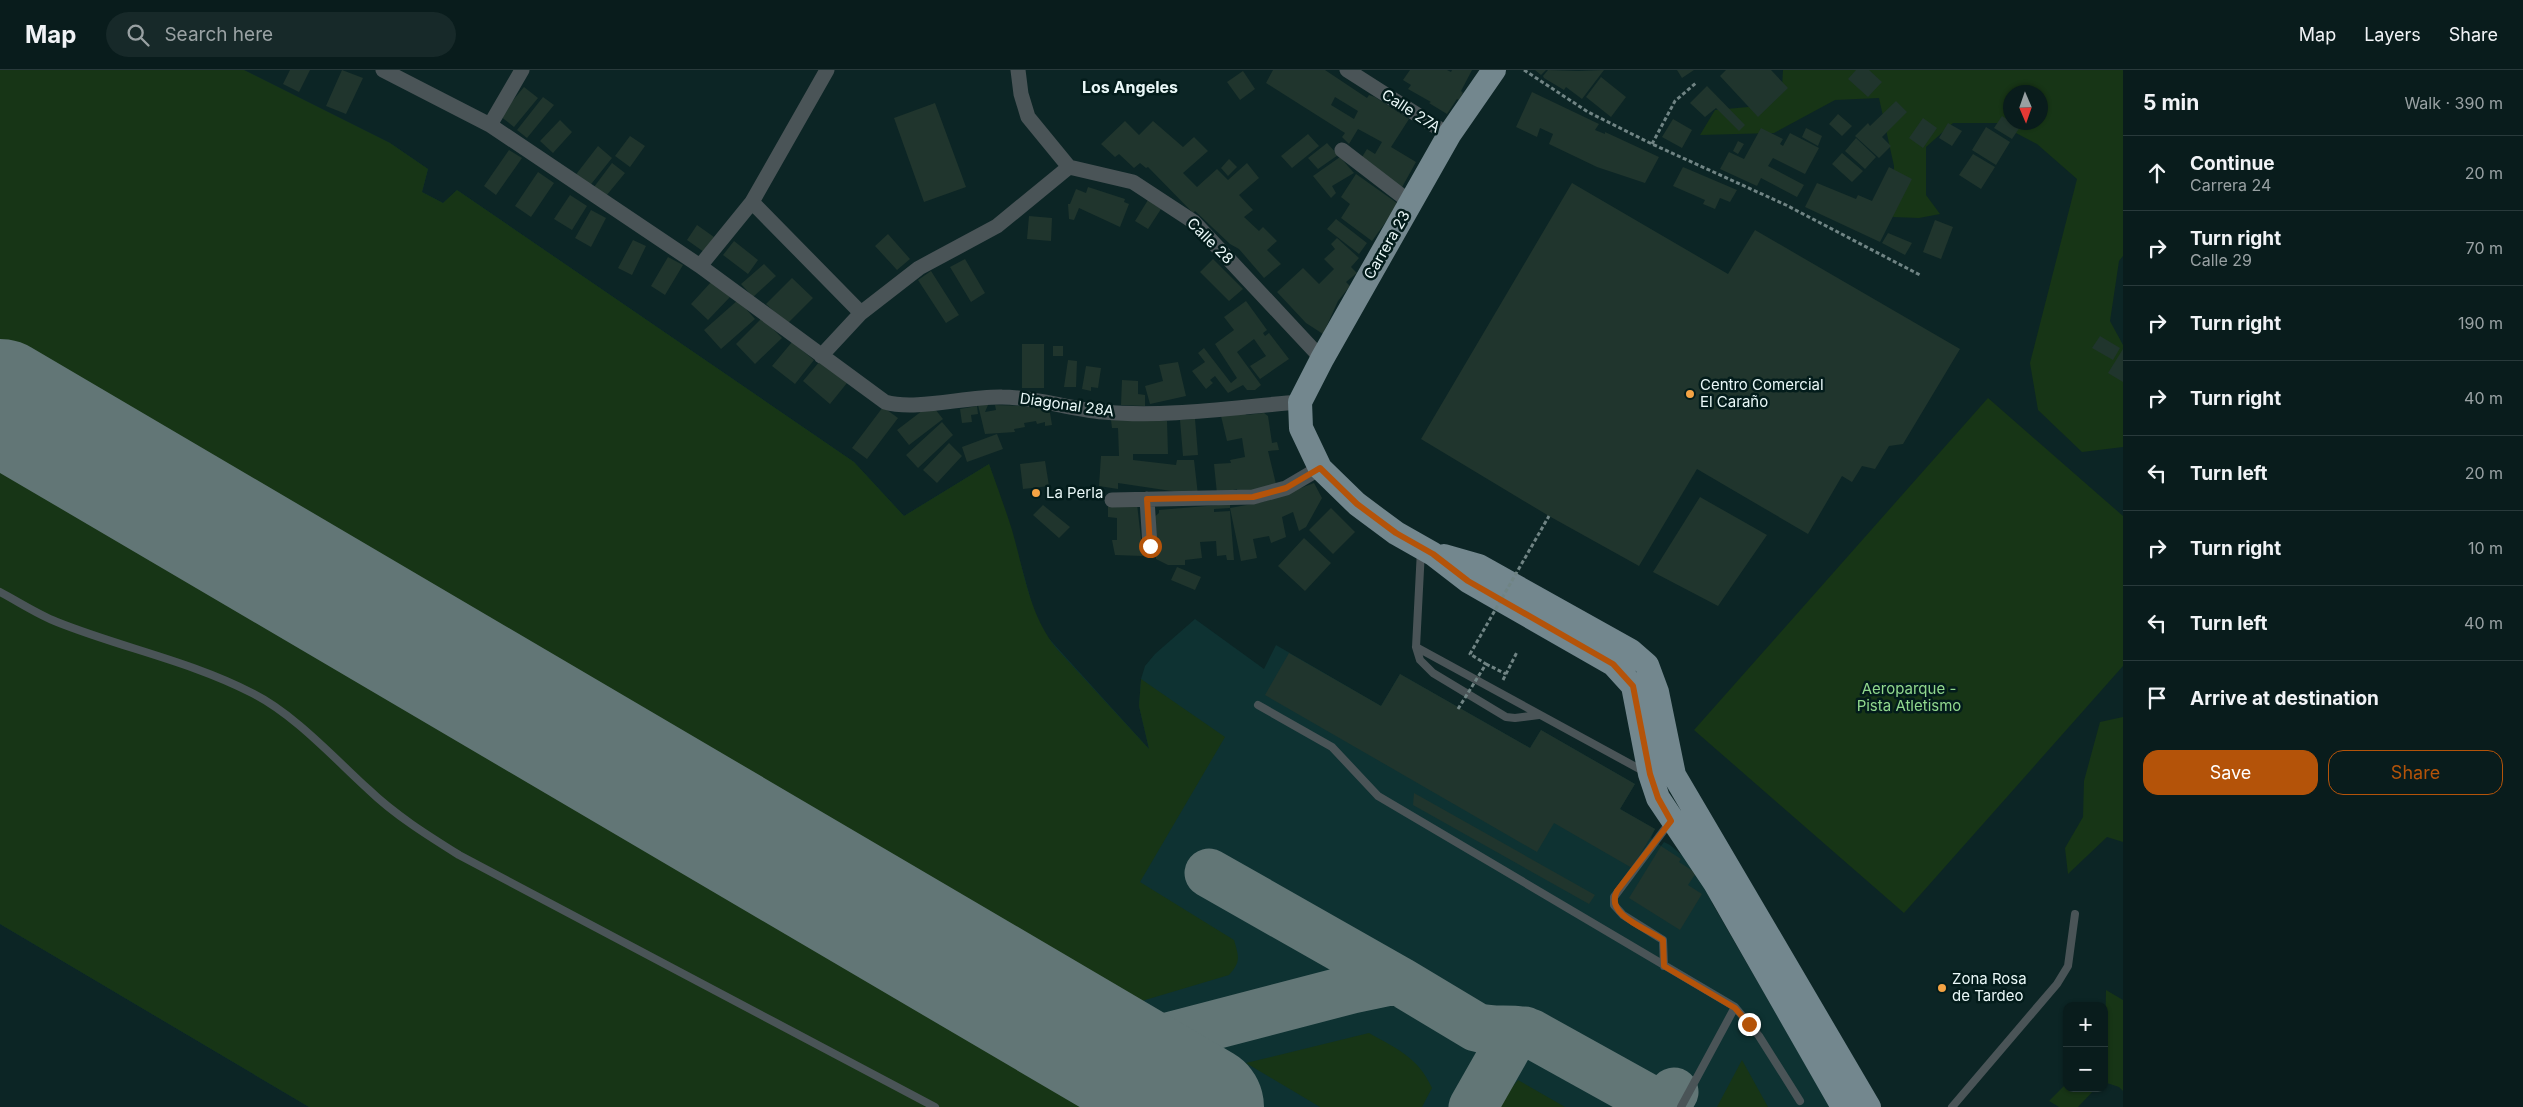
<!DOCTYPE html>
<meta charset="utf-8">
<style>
body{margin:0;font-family:Inter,sans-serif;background:#172929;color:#f1f3f6}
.controls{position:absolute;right:15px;bottom:15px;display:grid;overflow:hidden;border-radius:10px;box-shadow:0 1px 4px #0004}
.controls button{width:45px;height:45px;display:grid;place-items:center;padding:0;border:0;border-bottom:1px solid #293a3b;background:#091c1c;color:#f1f3f6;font:25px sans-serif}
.compass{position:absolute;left:2003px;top:15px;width:45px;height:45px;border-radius:50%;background:#091c1c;box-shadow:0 1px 4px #0004;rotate:178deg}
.stop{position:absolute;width:15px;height:15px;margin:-11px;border:4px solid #b45309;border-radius:50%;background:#fff}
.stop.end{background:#b45309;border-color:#fff;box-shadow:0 1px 5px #0008}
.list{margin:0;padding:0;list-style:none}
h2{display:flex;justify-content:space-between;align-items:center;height:65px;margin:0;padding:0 20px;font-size:21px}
h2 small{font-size:16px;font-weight:400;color:#99a1a3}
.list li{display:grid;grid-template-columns:32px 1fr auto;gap:15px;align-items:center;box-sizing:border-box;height:75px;padding:0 20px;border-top:1px solid #293a3b}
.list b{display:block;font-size:19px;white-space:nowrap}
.list p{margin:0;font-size:16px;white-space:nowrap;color:#99a1a3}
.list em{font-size:16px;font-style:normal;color:#99a1a3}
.actions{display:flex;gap:10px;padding:15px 20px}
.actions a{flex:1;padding:11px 0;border:1px solid #b45309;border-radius:15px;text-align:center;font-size:18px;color:#b45309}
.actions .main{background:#b45309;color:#fff}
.icon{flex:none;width:28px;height:28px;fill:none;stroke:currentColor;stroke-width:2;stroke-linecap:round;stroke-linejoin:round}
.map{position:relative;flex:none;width:2123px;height:1037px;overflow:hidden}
header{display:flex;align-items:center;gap:30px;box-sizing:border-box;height:70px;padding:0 25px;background:#091c1c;border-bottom:1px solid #293a3b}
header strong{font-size:24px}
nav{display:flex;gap:28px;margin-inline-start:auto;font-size:18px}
.search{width:350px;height:45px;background:#172929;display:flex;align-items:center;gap:12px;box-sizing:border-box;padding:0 18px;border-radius:28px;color:#99a1a3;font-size:19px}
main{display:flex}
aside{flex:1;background:#091c1c}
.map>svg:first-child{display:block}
.built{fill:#0e3232}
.green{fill:#173516;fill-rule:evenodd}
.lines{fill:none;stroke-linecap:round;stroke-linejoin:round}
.taxiway{stroke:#627676;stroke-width:49}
.runway{stroke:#627676;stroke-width:124}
.building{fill:#20352d;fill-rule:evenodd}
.path{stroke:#708484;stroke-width:3;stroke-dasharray:4 2.5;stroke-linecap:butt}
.lane{stroke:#4a5457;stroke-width:8}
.street{stroke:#4a5457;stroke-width:15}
.primary{stroke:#73878e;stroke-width:24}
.path-bridge{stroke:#708484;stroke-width:3;stroke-dasharray:4 2.5;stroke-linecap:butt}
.route{stroke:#b45309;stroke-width:6}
.poi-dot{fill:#f4a344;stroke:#031c1b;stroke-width:2}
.labels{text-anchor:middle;stroke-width:5;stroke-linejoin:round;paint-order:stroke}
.street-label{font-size:15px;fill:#eaf8f8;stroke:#031c1b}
.poi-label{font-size:15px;fill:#eaf8f8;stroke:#031c1b;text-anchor:start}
.park-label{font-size:15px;fill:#91d88e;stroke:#031c1b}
.neighbourhood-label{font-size:16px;font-weight:bold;fill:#eaf8f8;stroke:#031c1b}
</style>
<header>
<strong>Map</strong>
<div class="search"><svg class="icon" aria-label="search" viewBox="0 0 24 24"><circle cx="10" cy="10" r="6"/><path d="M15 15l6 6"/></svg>Search here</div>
<nav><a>Map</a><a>Layers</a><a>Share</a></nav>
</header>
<main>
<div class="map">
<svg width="2123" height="1037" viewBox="0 0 2123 1037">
<rect width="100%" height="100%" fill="#0c2525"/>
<path class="built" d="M0,0H244L390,73L428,99L422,122L443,133L457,120L854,392L904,446L989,394L1011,459L1035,545L1043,562L1149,679L1139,636L1141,609L1145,596L1155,584L1195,549L1264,599L1276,575L1381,636L1400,604L1530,678L1541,660L1635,714L1620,739L1655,759L1651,768L1661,776L1664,772L1670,775L1704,804L1712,833L1830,1037H309L0,854Z"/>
<path class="green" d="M0,0H244L390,73L428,99L422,122L443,133L457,120L854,392L904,446L989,394C997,416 1005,438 1012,460C1024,501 1029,544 1056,578L1149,679L1139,636L1141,609L1225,667L1140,812L1234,870C1239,887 1241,892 1229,905L1125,936L0,286Z
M1783,0H2123V186L2119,191L2110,251L2123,275V377L2082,382L2038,340L2030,293L2077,109L2037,74L1997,53H1953L1926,77V125L1940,144L1919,148L1893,147L1894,96L1879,28L1835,30L1774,63L1700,65L1715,40L1759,36L1782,17ZM2010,22H2040V52H2010Z
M1988,328L2123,446V596L1904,843L1694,660Z
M0,397L1101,1037H309L0,854Z
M2123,647V772L2107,767L2068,804L2065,778L2083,747L2084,711L2100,652Z
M2106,920L2123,930V1021L2119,1017L2104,1012Z
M1369,963C1397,979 1418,987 1432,1018L1422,1037H1320L1246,993Z
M1742,990L1768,1037H1717Z
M1518,1010L1565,1037H1496Z
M2067,1013V1018H2096L2078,1037H2059L2049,1031Z"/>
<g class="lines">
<path class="taxiway" d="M1209,803L1401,912L1476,957C1494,963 1513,957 1530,963L1656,1033C1667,1036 1669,1030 1674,1022
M1201,959C1173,979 1184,1015 1203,1037
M1081,966L1115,976L1141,974L1352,919L1390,911L1401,912
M1473,1037L1510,972L1525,961"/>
<path class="runway" d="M0,331L1202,1037"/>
</g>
<path class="building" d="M290,0H310L299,22L283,14Z
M342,0L363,8L346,44L326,36Z
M1273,0H1325L1367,28L1369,25L1375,27L1409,49L1391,77L1416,92L1401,119L1362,87L1367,79L1375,84L1382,72L1358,59L1349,74L1342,67L1345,63L1266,13ZM1335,27L1358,41L1354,49L1331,35Z
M1410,0H1447L1451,2L1452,0H1472L1461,21L1463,23L1459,30L1457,29L1447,44L1429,33L1431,32L1408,19L1411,15L1403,10Z
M1535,0H1546L1541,5Z
M1548,0L1578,1L1604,0L1582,29L1566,17L1564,20L1544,8L1543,6Z
M1677,0H1694L1682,8Z
M1726,0H1771L1788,18L1758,47L1720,6Z
M1856,0H1869L1882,12L1868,27L1848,9Z
M1243,1L1255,19L1240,30L1227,12Z
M1601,7L1626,27L1611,47L1586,27Z
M1707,16L1745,55L1739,61L1716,38L1705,47L1690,33Z
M524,17L538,28L514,57L500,46Z
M1532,22L1599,54L1595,60L1605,64V62L1659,87L1645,113L1597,97L1549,74L1553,64L1540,58L1537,67L1516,57Z
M543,27L554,35L527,68L517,60Z
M1896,31L1907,42L1882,67L1891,76L1879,88L1855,66L1868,53L1870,56Z
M935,33L966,117L924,132L894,48Z
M1838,44L1852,56L1842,66L1829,54Z
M2002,46L2020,57L2012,69L1994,58Z
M1923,48L1937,58L1923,78L1909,68Z
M1673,49L1692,60L1682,78L1662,67Z
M560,50L572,62L553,83L540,71Z
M1125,51L1139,65L1153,51L1183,77L1194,67L1208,81L1183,103L1197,117L1217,99L1228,110L1247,93L1259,108L1239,125L1253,140L1244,147L1259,161L1263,157L1277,171L1267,180L1281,194L1264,208L1239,179L1230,174L1195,141L1193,143L1148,97L1146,98L1140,93L1134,98L1119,84L1115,87L1101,74Z
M1948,53L1962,61L1952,76L1939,68Z
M1986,57L2010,72L1996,95L1972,80Z
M1761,58L1783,69L1780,74L1783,76L1790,63L1819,78L1805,104L1773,88L1768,96L1804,115L1797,127L1761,108L1757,116L1720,99L1729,82L1744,89Z
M1806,58L1822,66L1818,76L1802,67Z
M1308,64L1319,76L1292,98L1281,86Z
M630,66L645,76L630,97L615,86Z
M1856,68L1876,87L1865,99L1845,81Z
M1738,71L1744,74L1738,84L1733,81Z
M1327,73L1338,85L1318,99L1308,88Z
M598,76L612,88L588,118L574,107Z
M509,80L522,88L496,125L484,116Z
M1842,83L1863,101L1852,112L1832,94Z
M1973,84L1995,97L1981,119L1959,105Z
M1340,87L1354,103L1332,116L1336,123L1331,128L1313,106Z
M1229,89L1237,97L1228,106L1221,98Z
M612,93L625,103L606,126L594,117Z
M1683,97L1737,120L1730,132L1720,128L1715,139L1703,134L1705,130L1673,116Z
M1889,97L1912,109L1880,172L1805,137L1817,113L1856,129L1858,125L1872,131Z
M538,102L554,113L531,147L515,136Z
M1356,104L1397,133L1396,138L1372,171L1341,148L1350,134L1341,127Z
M1572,113L1728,204L1755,160L1960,279L1903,374L1889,376L1875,399L1862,396L1852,412L1842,406L1808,464L1697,399L1639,496L1549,446L1421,369Z
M1088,117L1125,129L1124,132L1129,134L1120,157L1079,138L1074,150L1069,149L1068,134H1070L1076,119L1086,123Z
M570,125L587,136L572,160L554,149Z
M1148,130L1161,139L1148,159L1135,151Z
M591,140L606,148L591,177L575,168Z
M1029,146L1052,148L1051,171L1027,169Z
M1336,149L1367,173L1359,184L1327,159Z
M1935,150L1953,157L1941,189L1923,182Z
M697,155L714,167L704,182L687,170Z
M1888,163L1912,173L1905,185L1882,173Z
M888,164L910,189L897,200L875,176Z
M1337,168L1359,188L1351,197L1357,203L1346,212L1350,216L1338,231L1323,264L1306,253L1277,222L1303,198L1319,214L1334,199L1324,189L1335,179L1331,174Z
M633,170L646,176L632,205L618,198Z
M734,171L758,190L748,204L723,185Z
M668,187L683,195L665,225L651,216Z
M965,189L985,223L971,232L950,197Z
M1213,189L1243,219L1229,231L1200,202Z
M764,194L776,206L753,227L741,214Z
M931,201L959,245L946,253L918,210Z
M792,208L813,228L787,254L766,234Z
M712,211L730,227L708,250L691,234Z
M738,230L755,249L721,279L704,260Z
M1246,231L1267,260L1263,263L1265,266L1269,263L1289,289L1260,309L1250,296L1266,286L1254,269L1237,282L1261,315L1255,320H1247L1243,315L1228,323L1215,306L1210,310L1213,313L1206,319L1192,301L1205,292L1198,283L1204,278L1231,313L1237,308L1215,274L1234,260L1224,247Z
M762,248L782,268L755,294L736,274Z
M2100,266L2120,278L2113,290L2092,278Z
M792,272L814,290L795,314L772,296Z
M1022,274H1044V318H1022Z
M1053,276H1063V286H1053Z
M2123,279V312L2108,303Z
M1068,290L1077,291L1076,317H1064Z
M820,291L847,313L830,334L803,311Z
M1178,292L1186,326L1150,334L1145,316L1163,311L1159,295Z
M1086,296L1101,298L1098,318L1091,317V321L1082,319Z
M1122,310L1138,311V324L1145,325V336L1121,335Z
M931,334L943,349L909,375L897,360Z
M978,335H988L985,342L996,340L995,335L1049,337L1052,355L1045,356V352L1037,354L1036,351L1024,353L1025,357L1014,359L1015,362L985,364Z
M977,336L978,344L971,345L972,352L962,353L960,339Z
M883,337L898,348L867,389L852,378Z
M1245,343L1246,345L1264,343L1268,346L1272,373L1277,372L1279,380L1268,381L1277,418L1238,425L1237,419L1217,424L1214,394L1231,393L1230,390L1245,387L1242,368L1227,371L1221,346Z
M1195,349L1198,385L1183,386L1180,350Z
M1111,350L1167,351L1168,384H1133V390L1176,395L1177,390H1194L1198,425L1118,413V419L1099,416L1101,386H1119L1118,358H1112Z
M942,352L953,365L918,398L906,385Z
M997,364L1003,379L967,392L962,377Z
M949,373L962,386L937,413L923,400Z
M1045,391L1049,416L1023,419L1020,394Z
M1314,413L1322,428L1306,457L1299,461L1293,442L1282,447L1286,467L1271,473L1269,466L1253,469L1257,488L1241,491L1230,438L1263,432Z
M1700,427L1767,465L1718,536L1653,502Z
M1137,434L1143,486L1115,485L1112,470H1117V448L1108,447V435Z
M1230,434V438L1214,439V442L1230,441L1234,490H1227L1226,485L1217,486L1216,471L1200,472L1202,488L1185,490V495H1168L1156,489L1153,448L1159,443V440Z
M1043,435L1070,457L1059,468L1033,445Z
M1331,438L1355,462L1333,484L1309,460Z
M1304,468L1331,493L1305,521L1278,496Z
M1177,497L1201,507L1195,520L1171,510Z
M1289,583L1381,636L1400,604L1530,678L1541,660L1635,714L1620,739L1655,759L1650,768L1632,798L1554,753L1537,782L1265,625Z
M1414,723L1595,825L1589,834L1413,735Z
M1661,776L1681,789L1679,792L1696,803L1688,815L1702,824L1680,860L1629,828Z"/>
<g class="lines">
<path class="path" d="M1524,0L1588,42L1652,74L1786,135L1920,205
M1652,74L1675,31L1697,12
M1486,594L1506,604
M1503,610L1517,582"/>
<path class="lane" d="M1421,480L1416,577L1645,702
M0,522C19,532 37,544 57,552C122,578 190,591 252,623C294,644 333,687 368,719C395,745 427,765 459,785L935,1037
M1416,577L1420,590L1433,603L1506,647L1515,648L1539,645
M1258,635L1332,677L1378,726L1735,937L1759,966L1800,1031
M1664,896L1663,870L1623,845L1614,835V827L1670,752
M1681,1037L1735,937
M1952,1037L2057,914L2068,896L2075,844"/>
<path class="street" d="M383,0L490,55L700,196L885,332C916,341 967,326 1002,327C1036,327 1069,339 1103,342C1168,348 1235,337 1300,332
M1018,0L1021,24L1028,47L1069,97
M1347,0L1449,65
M490,55L522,0
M1342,80L1411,133
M1069,97L1133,112L1194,152L1322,289
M752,132L861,243
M700,196L752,132L827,0
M821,286L861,243L919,198L997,156L1069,97
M1147,429L1150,476
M1112,430L1253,427L1286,418L1320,398"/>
<path class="primary" d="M1494,0L1449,65L1322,289L1300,332L1301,358L1320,398L1357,434L1396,463L1433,484L1468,511L1613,594L1633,616L1650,704L1658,728L1715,813L1843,1037
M1444,486L1479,496L1631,581L1647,595L1657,622L1674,705L1869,1037"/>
<path class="path-bridge" d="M1458,639L1486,594L1470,584L1549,446"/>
</g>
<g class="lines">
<path class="route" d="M1150,476L1147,429L1253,427L1286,418L1320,398L1357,434L1396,463L1433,484L1468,511L1613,594L1633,616L1650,704L1658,728L1671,751L1617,821C1604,845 1648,859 1663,870L1664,896L1735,938L1749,954"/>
</g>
<g class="poi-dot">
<circle cx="1690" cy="324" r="5"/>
<circle cx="1036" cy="423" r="5"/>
<circle cx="1942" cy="918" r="5"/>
</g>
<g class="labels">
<g class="street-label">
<text transform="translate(1411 41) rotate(33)" y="5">Calle 27A</text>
<text transform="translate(1210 171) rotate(45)" y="5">Calle 28</text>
<text transform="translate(1387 175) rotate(-60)" y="5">Carrera 23</text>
<text transform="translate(1067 335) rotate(8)" y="5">Diagonal 28A</text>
</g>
<g class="poi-label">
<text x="1700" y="320">Centro Comercial<tspan x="1700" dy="17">El Caraño</tspan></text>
<text x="1046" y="428">La Perla</text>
<text x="1952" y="914">Zona Rosa<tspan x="1952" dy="17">de Tardeo</tspan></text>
</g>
<g class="park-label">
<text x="1909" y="624">Aeroparque -<tspan x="1909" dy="17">Pista Atletismo</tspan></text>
</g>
<g class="neighbourhood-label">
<text x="1130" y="23">Los Angeles</text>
</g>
</g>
</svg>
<div class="controls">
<button>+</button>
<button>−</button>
</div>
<svg class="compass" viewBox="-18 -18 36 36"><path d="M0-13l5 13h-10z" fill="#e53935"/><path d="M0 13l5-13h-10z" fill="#99a1a3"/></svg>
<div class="stop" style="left:1150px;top:476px"></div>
<div class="stop end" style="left:1749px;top:954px"></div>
</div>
<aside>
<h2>5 min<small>Walk · 390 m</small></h2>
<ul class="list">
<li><svg class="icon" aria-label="ahead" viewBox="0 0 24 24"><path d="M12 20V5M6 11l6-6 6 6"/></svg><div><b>Continue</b><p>Carrera 24</p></div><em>20 m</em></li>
<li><svg class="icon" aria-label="right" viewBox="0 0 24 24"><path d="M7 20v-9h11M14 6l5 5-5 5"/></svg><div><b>Turn right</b><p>Calle 29</p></div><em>70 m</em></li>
<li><svg class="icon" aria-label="right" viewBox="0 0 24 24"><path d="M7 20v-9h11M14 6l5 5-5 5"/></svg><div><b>Turn right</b></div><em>190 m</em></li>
<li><svg class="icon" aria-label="right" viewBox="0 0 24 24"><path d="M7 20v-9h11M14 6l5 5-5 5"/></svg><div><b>Turn right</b></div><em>40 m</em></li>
<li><svg class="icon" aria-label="left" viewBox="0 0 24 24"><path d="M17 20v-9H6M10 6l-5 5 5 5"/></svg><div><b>Turn left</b></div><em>20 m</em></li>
<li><svg class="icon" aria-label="right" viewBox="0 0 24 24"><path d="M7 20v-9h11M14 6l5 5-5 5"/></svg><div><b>Turn right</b></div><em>10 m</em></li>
<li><svg class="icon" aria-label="left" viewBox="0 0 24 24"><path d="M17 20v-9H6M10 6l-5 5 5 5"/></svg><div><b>Turn left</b></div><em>40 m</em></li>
<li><svg class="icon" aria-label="arrive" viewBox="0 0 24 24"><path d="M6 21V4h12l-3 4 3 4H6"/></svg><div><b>Arrive at destination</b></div></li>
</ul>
<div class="actions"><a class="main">Save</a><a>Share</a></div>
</aside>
</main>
